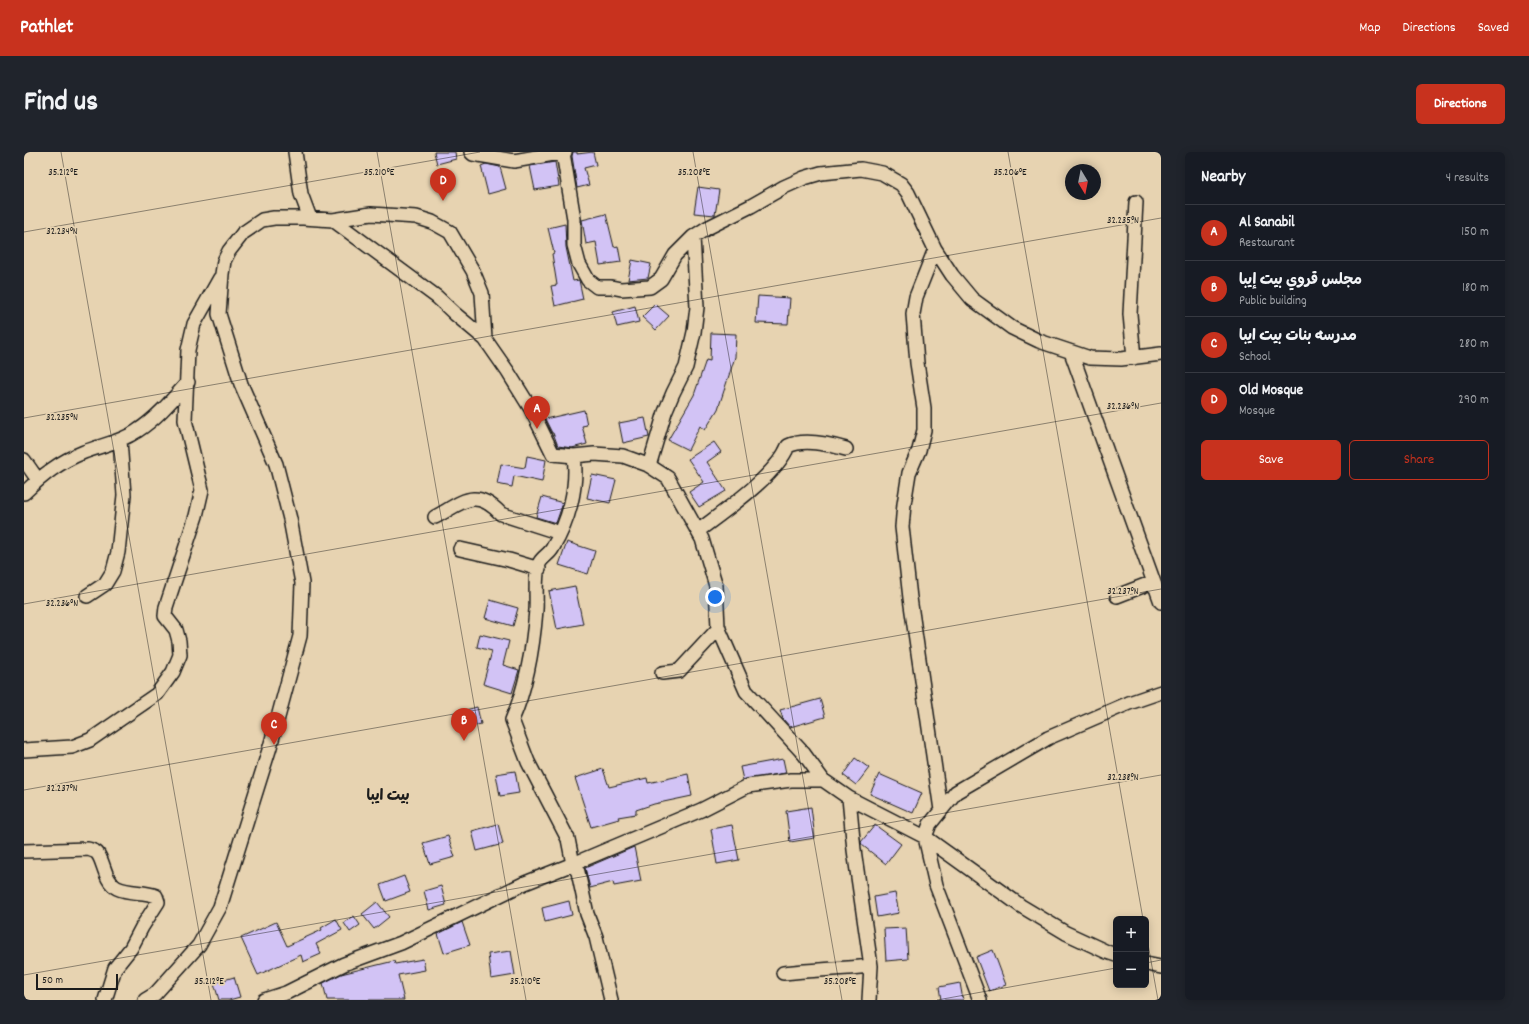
<!DOCTYPE html>
<meta charset="utf-8">
<style>
body{margin:0;font-family:Dekko,"Playpen Sans Arabic",sans-serif;background:#20242c;color:#f1f3f6}
.controls{position:absolute;right:12px;bottom:12px;display:grid;overflow:hidden;border-radius:6px;box-shadow:0 2px 10px #0003}
.controls button{width:36px;height:36px;display:grid;place-items:center;padding:0;border:0;border-bottom:1px solid #363941;background:#171b24;color:#f1f3f6;font:20px sans-serif}
.compass{position:absolute;left:1041px;top:12px;width:36px;height:36px;border-radius:50%;background:#171b24;box-shadow:0 2px 10px #0003;rotate:170deg}
.scale{position:absolute;left:12px;bottom:10px;width:82px;box-sizing:border-box;padding-left:4px;border:2px solid #1c1c1c;border-top:0;font-size:11px;line-height:14px;white-space:nowrap;color:#1c1c1c;-webkit-text-stroke:3px #e7d3b1;paint-order:stroke}
.you{position:absolute;left:691px;top:445px;width:14px;height:14px;margin:-10px;border:3px solid #fff;border-radius:50%;background:#1a73e8;box-shadow:0 0 0 6px #1a73e833}
.badge{display:grid;place-items:center;width:26px;height:26px;border-radius:50%;background:#c8321e;color:#fff;font-size:13px;font-weight:700}
.pin{position:absolute;translate:-50% -33px;filter:drop-shadow(0 1px 2px #0008)}
.pin::after{content:'';position:absolute;top:21px;width:14px;height:12px;background:inherit;clip-path:polygon(0 0,100% 0,50% 100%)}
.list{margin:0;padding:0;list-style:none}
h2{display:flex;justify-content:space-between;align-items:center;height:52px;margin:0;padding:0 16px;font-size:17px}
h2 small{font-size:13px;font-weight:400;color:#9ea1a6}
.list li{display:grid;grid-template-columns:26px 1fr auto;gap:12px;align-items:center;box-sizing:border-box;height:56px;padding:0 16px;border-top:1px solid #363941}
.list b{display:block;font-size:15px;white-space:nowrap}
.list p{margin:0;font-size:13px;white-space:nowrap;color:#9ea1a6}
.list em{font-size:13px;font-style:normal;color:#9ea1a6}
.actions{display:flex;gap:8px;padding:12px 16px}
.actions a{flex:1;padding:9px 0;border:1px solid #c8321e;border-radius:6px;text-align:center;font-size:14px;color:#c8321e}
.actions .main{background:#c8321e;color:#fff}
.map{position:relative;flex:none;width:1137px;height:848px;overflow:hidden;border-radius:6px}
header{display:flex;align-items:center;gap:24px;box-sizing:border-box;height:56px;padding:0 20px;background:#c8321e;color:#fff}
header strong{font-size:19px}
nav{display:flex;gap:22px;margin-inline-start:auto;font-size:14px}
.intro{display:flex;align-items:center;justify-content:space-between;box-sizing:border-box;height:96px;padding:0 24px}
h1{margin:0;font-size:28px}
.button{padding:10px 18px;border-radius:6px;background:#c8321e;color:#fff;font-size:14px;font-weight:700}
main{display:flex;gap:24px;padding:0 24px}
aside{flex:1;background:#171b24;border-radius:6px;box-shadow:0 2px 10px #0003}
.map>svg:first-child{display:block}
.building{fill:#d2c3f5;stroke:#1c1c1c}
.lines{fill:none;stroke-linecap:round;stroke-linejoin:round}
.minor-casing{stroke:#1c1c1c;stroke-width:16}
.minor{stroke:#e7d3b1;stroke-width:13}
.ticks{fill:none;stroke:#1c1c1c;stroke-width:1;stroke-opacity:0.45}
.labels{text-anchor:middle;stroke-width:3.5;stroke-linejoin:round;paint-order:stroke}
.quarter-label{font-size:15px;font-weight:bold;fill:#1c1c1c;stroke:#e7d3b1}
.ticks-label{font-size:10px;text-anchor:middle;fill:#1c1c1c;stroke:#e7d3b1;stroke-width:3.5;stroke-linejoin:round;paint-order:stroke}
</style>
<header>
<strong>Pathlet</strong>
<nav><a>Map</a><a>Directions</a><a>Saved</a></nav>
</header>
<div class="intro"><h1>Find us</h1><a class="button">Directions</a></div>
<main>
<div class="map">
<svg width="1137" height="848" viewBox="0 0 1137 848">
<rect width="100%" height="100%" fill="#e7d3b1"/>
<filter id="ink" filterUnits="userSpaceOnUse"><feTurbulence type="fractalNoise" baseFrequency=".025" numOctaves="2"/><feDisplacementMap in="SourceGraphic" scale="8" xChannelSelector="R" yChannelSelector="G"/><feConvolveMatrix kernelMatrix="1 2 1 2 8 2 1 2 1" color-interpolation-filters="sRGB"/></filter>
<g filter="url(#ink)">
<path class="building" d="M410,0H431L432,7L413,12Z
M549,0H553V2L569,0L572,13L560,16L565,33L553,36L548,4Z
M531,10L535,34L511,38L506,14Z
M462,12L476,15L482,37L464,42L457,14Z
M674,35L695,38L691,63L670,61Z
M582,62L590,95L594,94L597,110L576,113L572,90L562,92L558,68Z
M541,72L542,95L549,129L555,128L559,147L531,154L527,134L533,133L528,102L530,101L524,76Z
M608,108L627,112L624,126L604,128Z
M734,144L766,146L764,172L732,171Z
M631,152L645,164L632,178L618,165Z
M611,154L615,170L593,175L589,160Z
M687,181L712,182L711,205L694,257L681,278L676,274L664,298L644,288L670,243L682,208L686,209Z
M560,258L563,273L558,274L563,292L548,296L534,294L529,281H528L521,267Z
M621,266L625,285L599,291L595,271Z
M690,290L697,300L683,310L702,339L675,355L665,340L680,330L664,307Z
M503,304L522,308L518,330L490,324L488,335L473,332L477,312L501,316Z
M568,323L592,328L586,351L563,346Z
M518,345L539,351L532,371L512,365Z
M543,390L571,399L564,422L535,413Z
M551,434L559,472L533,477L525,439Z
M466,448L494,456L489,474L461,466Z
M456,482L485,489L479,513L495,518L488,541L459,532L468,499L453,495Z
M796,547L801,565L766,575L759,567L756,558Z
M453,555L457,572L434,578L430,561Z
M831,606L845,616L832,633L819,623Z
M759,607L762,621L719,628L716,615Z
M579,617L585,635L623,626L624,631L664,622L668,644L630,652L612,658V662L594,665L595,667L567,675L551,626Z
M491,619L495,641L476,644L472,622Z
M855,622L898,641L889,661L846,642Z
M787,655L791,686L766,690L762,659Z
M474,672L479,692L453,699L448,679Z
M708,673L715,708L693,712L687,677Z
M851,673L877,692L862,712L838,693L837,690Z
M424,684L431,705L406,712L399,691Z
M610,695L617,729L590,734L589,730L566,736L561,716Z
M380,724L386,740L362,749L356,733Z
M417,734L422,753L405,758L400,739Z
M871,741L875,761L853,765L850,745Z
M545,749L548,763L521,770L518,756Z
M353,750L365,765L350,777L338,762Z
M330,764L336,773L326,780L320,771Z
M312,767L318,778L292,792L297,802L279,810L277,803L234,823L217,786L252,770L263,794L298,778L297,776Z
M438,770L446,793L420,801L414,782Z
M882,776L884,807L862,809L860,777Z
M969,798L982,833L965,839L952,805Z
M487,799L491,823L467,827L464,802Z
M399,807L401,818L374,823L380,848H303L299,831L317,822L370,809L371,812Z
M210,825L216,845L205,848H195L190,831Z
M936,831L939,848H917L915,835Z"/>
<g class="lines">
<g class="minor-casing">
<path id="minor" d="M271,0L277,42L286,66
M447,0L449,2L490,9L541,0
M539,1L550,67V93L555,112L564,128L573,135H587L597,137L626,135L637,127L651,103L669,85L683,76L727,54L760,35L780,26L797,21L837,17L858,21L877,32L884,41L911,97L928,123L948,147L988,176L1015,189L1066,206L1097,207L1137,202
M309,68L347,62L392,65L408,70L426,80L449,119L458,141L461,187
M911,97L892,145L889,162L893,211L900,256V278L895,298L885,321L880,352L878,375L886,446L917,658
M1047,200L1137,450
M1110,206L1106,162L1112,50
M550,304C554,335 545,369 528,397C525,402 519,405 516,410C510,421 513,446 512,458C509,496 503,534 488,568L504,610L544,687L549,712L554,720L563,762L572,785L587,848
M0,308L14,328
M625,314L641,260L649,241L662,215L670,180L673,155L669,85
M0,341C19,323 35,310 60,300C78,293 97,290 113,279C133,266 148,248 164,230
M411,365C439,350 451,335 477,362L536,381
M674,379C700,359 752,324 764,294C780,286 805,292 822,297
M436,397L485,408L515,417
M63,444L81,432L89,419L94,400L100,343L96,288
M1093,444L1129,430
M638,521L655,519L695,476
M0,598L48,595L66,588L133,542L149,520L156,503L155,489L152,478L141,464L142,455L172,364L178,338L161,268L164,198L170,172L196,126
M825,646L830,698L847,814L845,848
M0,699L64,697C67,698 71,699 73,701C80,708 80,729 93,736C106,742 120,739 132,744L134,750L118,775L107,796L91,816L81,848
M1122,812L1137,815
M759,821C789,818 818,817 847,814
M121,848L131,842L175,793L196,755L246,595L276,484L278,431L266,367L252,312L217,232L195,162L198,122L200,109L205,99L219,81L238,68L250,66H279L309,68L413,145L431,162L461,187L484,220L507,257L529,302L550,304L570,302L599,304L624,313L644,326L678,387L692,434L694,475L722,539L780,602L799,628
M240,848L262,841L320,812L377,791L501,731L549,712L677,658L724,634L767,628H799L825,646L901,685L997,754L1042,781L1083,800L1092,803
M956,848L912,733L901,685L906,672L932,640L1024,586L1105,551L1137,540"/>
</g>
<use href="#minor" class="minor"/>
</g>
</g>
<path class="ticks" d="M37,0L187,848M353,0L502,848M669,0L818,848M984,0L1119,767M0,80L456,0M0,266L1137,66M0,452L1137,251M0,638L1137,437M1122,781L1134,848M1122,811L1137,808M0,823L1137,623M913,848L1092,816"/>
<g class="labels">
<g class="quarter-label">
<text x="364" y="648">بيت ايبا</text>
</g>
</g>
<g class="ticks-label">
<text x="39" y="23">35.212°E</text>
<text x="355" y="23">35.210°E</text>
<text x="670" y="23">35.208°E</text>
<text x="986" y="23">35.206°E</text>
<text x="1099" y="71">32.235°N</text>
<text x="38" y="82">32.234°N</text>
<text x="1099" y="257">32.236°N</text>
<text x="38" y="268">32.235°N</text>
<text x="1099" y="442">32.237°N</text>
<text x="38" y="454">32.236°N</text>
<text x="1099" y="628">32.238°N</text>
<text x="38" y="639">32.237°N</text>
<text x="185" y="832">35.212°E</text>
<text x="501" y="832">35.210°E</text>
<text x="816" y="832">35.208°E</text>
</g>
</svg>
<div class="controls">
<button>+</button>
<button>−</button>
</div>
<svg class="compass" viewBox="-18 -18 36 36"><path d="M0-13l5 13h-10z" fill="#e53935"/><path d="M0 13l5-13h-10z" fill="#9ea1a6"/></svg>
<div class="scale">50 m</div>
<div class="you"></div>
<div class="pin badge" style="left:513px;top:277px">A</div>
<div class="pin badge" style="left:440px;top:589px">B</div>
<div class="pin badge" style="left:250px;top:593px">C</div>
<div class="pin badge" style="left:419px;top:49px">D</div>
</div>
<aside>
<h2>Nearby<small>4 results</small></h2>
<ul class="list">
<li><span class="badge">A</span><div><b>Al Sanabil</b><p>Restaurant</p></div><em>150 m</em></li>
<li><span class="badge">B</span><div><b>مجلس قروي بيت إيبا</b><p>Public building</p></div><em>180 m</em></li>
<li><span class="badge">C</span><div><b>مدرسه بنات بيت ايبا</b><p>School</p></div><em>280 m</em></li>
<li><span class="badge">D</span><div><b>Old Mosque</b><p>Mosque</p></div><em>290 m</em></li>
</ul>
<div class="actions"><a class="main">Save</a><a>Share</a></div>
</aside>
</main>
